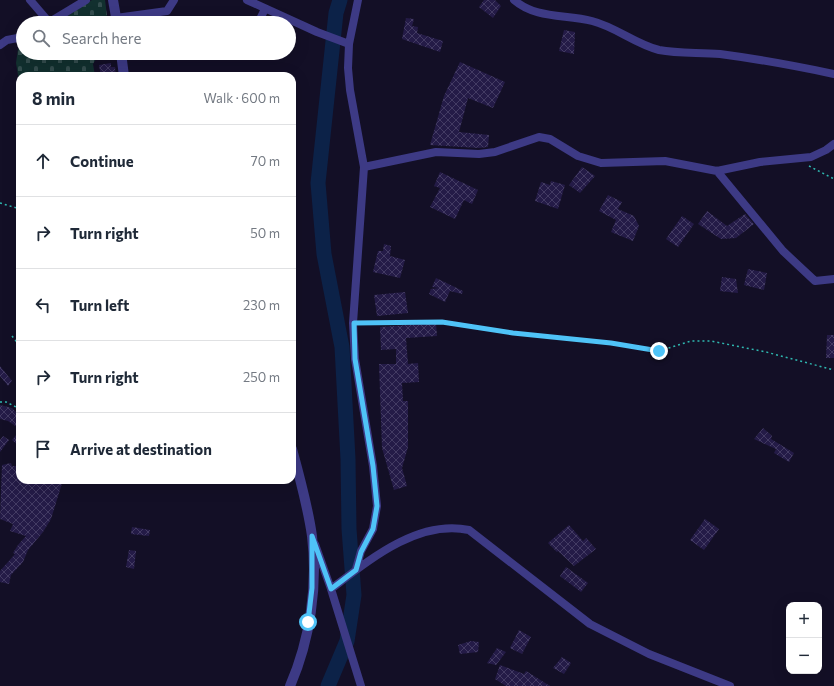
<!DOCTYPE html>
<meta charset="utf-8">
<style>
body{margin:0;font-family:Commissioner,sans-serif;background:#f6f6f7;color:#1f2937}
.controls{position:absolute;right:12px;bottom:12px;display:grid;overflow:hidden;border-radius:8px;box-shadow:0 4px 16px #0002}
.controls button{width:36px;height:36px;display:grid;place-items:center;padding:0;border:0;border-bottom:1px solid #e0e1e3;background:#fff;color:#1f2937;font:20px sans-serif}
.stop{position:absolute;width:12px;height:12px;margin:-9px;border:3px solid #4fc3f7;border-radius:50%;background:#fff}
.stop.end{background:#4fc3f7;border-color:#fff;box-shadow:0 1px 4px #0008}
.list{margin:0;padding:0;list-style:none}
h2{display:flex;justify-content:space-between;align-items:center;height:52px;margin:0;padding:0 16px;font-size:17px}
h2 small{font-size:13px;font-weight:400;color:#747a83}
.list li{display:grid;grid-template-columns:26px 1fr auto;gap:12px;align-items:center;box-sizing:border-box;height:72px;padding:0 16px;border-top:1px solid #e0e1e3}
.list b{display:block;font-size:15px;white-space:nowrap}
.list em{font-size:13px;font-style:normal;color:#747a83}
.icon{flex:none;width:22px;height:22px;fill:none;stroke:currentColor;stroke-width:2;stroke-linecap:round;stroke-linejoin:round}
.map{position:relative;flex:none;width:834px;height:686px;overflow:hidden}
.search{position:absolute;background:#fff;box-shadow:0 4px 16px #0002;left:16px;top:16px;width:280px;height:44px;display:flex;align-items:center;gap:10px;box-sizing:border-box;padding:0 14px;border-radius:22px;color:#747a83;font-size:15px}
.panel{position:absolute;background:#fff;box-shadow:0 4px 16px #0002;left:16px;top:72px;width:280px;height:412px;border-radius:12px}
.map>svg:first-child{display:block}
.cemetery{fill:url(#cemetery-stones)}
.lines{fill:none;stroke-linecap:round;stroke-linejoin:round}
.river{stroke:#0c2248;stroke-width:15}
.building{fill:url(#building-cross-hatch)}
.path{stroke:#2fb8b0;stroke-width:1.5;stroke-dasharray:2 3;stroke-linecap:butt}
.minor{stroke:#3d3a85;stroke-width:8}
.tertiary{stroke:#3d3a85;stroke-width:10}
.route{stroke:#4fc3f7;stroke-width:5}
</style>
<div class="map">
<svg width="834" height="686" viewBox="0 0 834 686">
<defs>
<pattern id="cemetery-stones" width="16" height="16" patternUnits="userSpaceOnUse"><rect width="16" height="16" fill="#12302f"/><path d="M2 7V4a2 2 0 0 1 4 0v3zM10 15v-3a2 2 0 0 1 4 0v3z" fill="#344d4e"/></pattern>
<pattern id="building-cross-hatch" width="8" height="8" patternUnits="userSpaceOnUse"><rect width="8" height="8" fill="#241b47"/><path d="M0 0l8 8M0 8l8-8" fill="none" stroke="#433b63"/></pattern>
</defs>
<rect width="100%" height="100%" fill="#130f26"/>
<path class="cemetery" d="M92,0H105L108,23H57Z
M23,45V53H113L114,57L96,59L93,64L95,76H20V87L16,63L18,49Z"/>
<g class="lines">
<path class="river" d="M328,686L347,641L354,595L349,529L348,459L342,347L324,254L318,183L336,13L340,0"/>
</g>
<path class="building" d="M484,0H495L501,6L493,18L479,7Z
M406,18L414,19L412,26L418,27L417,33L443,41L440,52L402,39Z
M564,30L575,32L574,54L559,51Z
M460,62L505,82L493,108L468,98L459,132L489,135L488,147L479,148L430,145L444,96Z
M111,63V67H115L116,76H101L99,65Z
M582,167L595,176L580,193L569,185Z
M440,172L478,190L472,204L464,200L455,219L430,207L440,188L434,186Z
M551,181L565,185L558,209L535,201L541,182L550,185Z
M608,195L622,202L618,209L634,216L639,226L633,241L611,232L616,220L599,211Z
M707,211L727,226L745,214L754,224L736,238L721,239L698,224Z
M682,216L694,224L678,247L666,239Z
M384,244L391,246L390,256L405,260L400,278L373,272L378,251H383Z
M748,269L767,273L764,290L744,285Z
M722,277L736,279L738,293L720,291Z
M436,278L463,291L462,294L450,291L445,302L429,294L431,289L439,288L432,287Z
M405,292L408,313L377,316L374,295Z
M436,323L437,336L406,338L408,364L418,363L419,382L402,383L403,401H408V447L402,468L407,486L394,490L382,448L379,364H396V349L381,350L380,327Z
M827,335H834V358H826Z
M0,366L12,381L8,386L0,376Z
M0,405L12,408L20,416V429L8,421L0,419Z
M763,428L772,436L771,439L794,453L789,462L774,453L776,449L754,439Z
M20,430V447L12,440Z
M3,436L9,440L0,452V440Z
M11,463L12,466H20V480H63L51,519L43,532L28,550L23,562L11,575L9,584L0,582V571L15,554L13,553L18,545L26,536L10,531L13,524L0,519L2,465Z
M705,519L719,529L704,550L690,540Z
M569,525L583,541L586,538L596,549L574,566L558,551L557,552L548,543Z
M132,527L150,530L149,536L131,534Z
M129,550L136,551L134,569L126,567Z
M566,567L588,583L581,592L560,576Z
M519,630L531,637L522,654L510,648Z
M471,641L479,642L478,652L460,654L458,645Z
M497,648L506,652L496,665L487,663Z
M562,657L571,663L564,674L553,668Z
M500,665L524,674L526,671L550,686H506L495,679Z"/>
<g class="lines">
<path class="path" d="M809,166L834,179
M0,203L20,209
M361,323L442,322L513,333L611,343L659,351L691,341H711L766,352L834,370
M12,336L20,346
M0,402H6L20,409"/>
<path class="minor" d="M30,0L49,22
M247,0L317,32L349,44
M514,0C536,19 565,14 592,21C616,27 635,44 659,50C679,54 700,52 720,54C758,59 796,66 834,74
M116,18L167,11L174,0
M48,23L86,0
M258,23L265,9
M0,45L7,40L23,37
M244,54V53
M364,167L436,152L479,154L495,152L539,137L550,139L578,156L601,163L665,161L717,171L760,162L811,157L826,150L834,144
M717,171L783,251L815,281L834,279
M315,544L331,589L361,686
M356,569L361,551L373,529L377,506L373,466L355,359L353,323L364,167L350,90L348,68L349,44L358,0
M331,589C369,560 418,519 469,530L590,624L649,654L730,686"/>
<path class="tertiary" d="M113,0L117,23
M121,53L124,76
M290,686C310,640 318,586 312,536C308,507 300,478 292,449"/>
</g>
<g class="lines">
<path class="route" d="M308,622L312,588V536L331,589L356,570L361,552L373,529L377,506L373,466L355,359L354,323L442,322L513,333L611,343L659,351"/>
</g>
</svg>
<div class="controls">
<button>+</button>
<button>−</button>
</div>
<div class="stop" style="left:308px;top:622px"></div>
<div class="stop end" style="left:659px;top:351px"></div>
<div class="search"><svg class="icon" aria-label="search" viewBox="0 0 24 24"><circle cx="10" cy="10" r="6"/><path d="M15 15l6 6"/></svg>Search here</div>
<section class="panel">
<h2>8 min<small>Walk · 600 m</small></h2>
<ul class="list">
<li><svg class="icon" aria-label="ahead" viewBox="0 0 24 24"><path d="M12 20V5M6 11l6-6 6 6"/></svg><div><b>Continue</b></div><em>70 m</em></li>
<li><svg class="icon" aria-label="right" viewBox="0 0 24 24"><path d="M7 20v-9h11M14 6l5 5-5 5"/></svg><div><b>Turn right</b></div><em>50 m</em></li>
<li><svg class="icon" aria-label="left" viewBox="0 0 24 24"><path d="M17 20v-9H6M10 6l-5 5 5 5"/></svg><div><b>Turn left</b></div><em>230 m</em></li>
<li><svg class="icon" aria-label="right" viewBox="0 0 24 24"><path d="M7 20v-9h11M14 6l5 5-5 5"/></svg><div><b>Turn right</b></div><em>250 m</em></li>
<li><svg class="icon" aria-label="arrive" viewBox="0 0 24 24"><path d="M6 21V4h12l-3 4 3 4H6"/></svg><div><b>Arrive at destination</b></div></li>
</ul>
</section>
</div>
